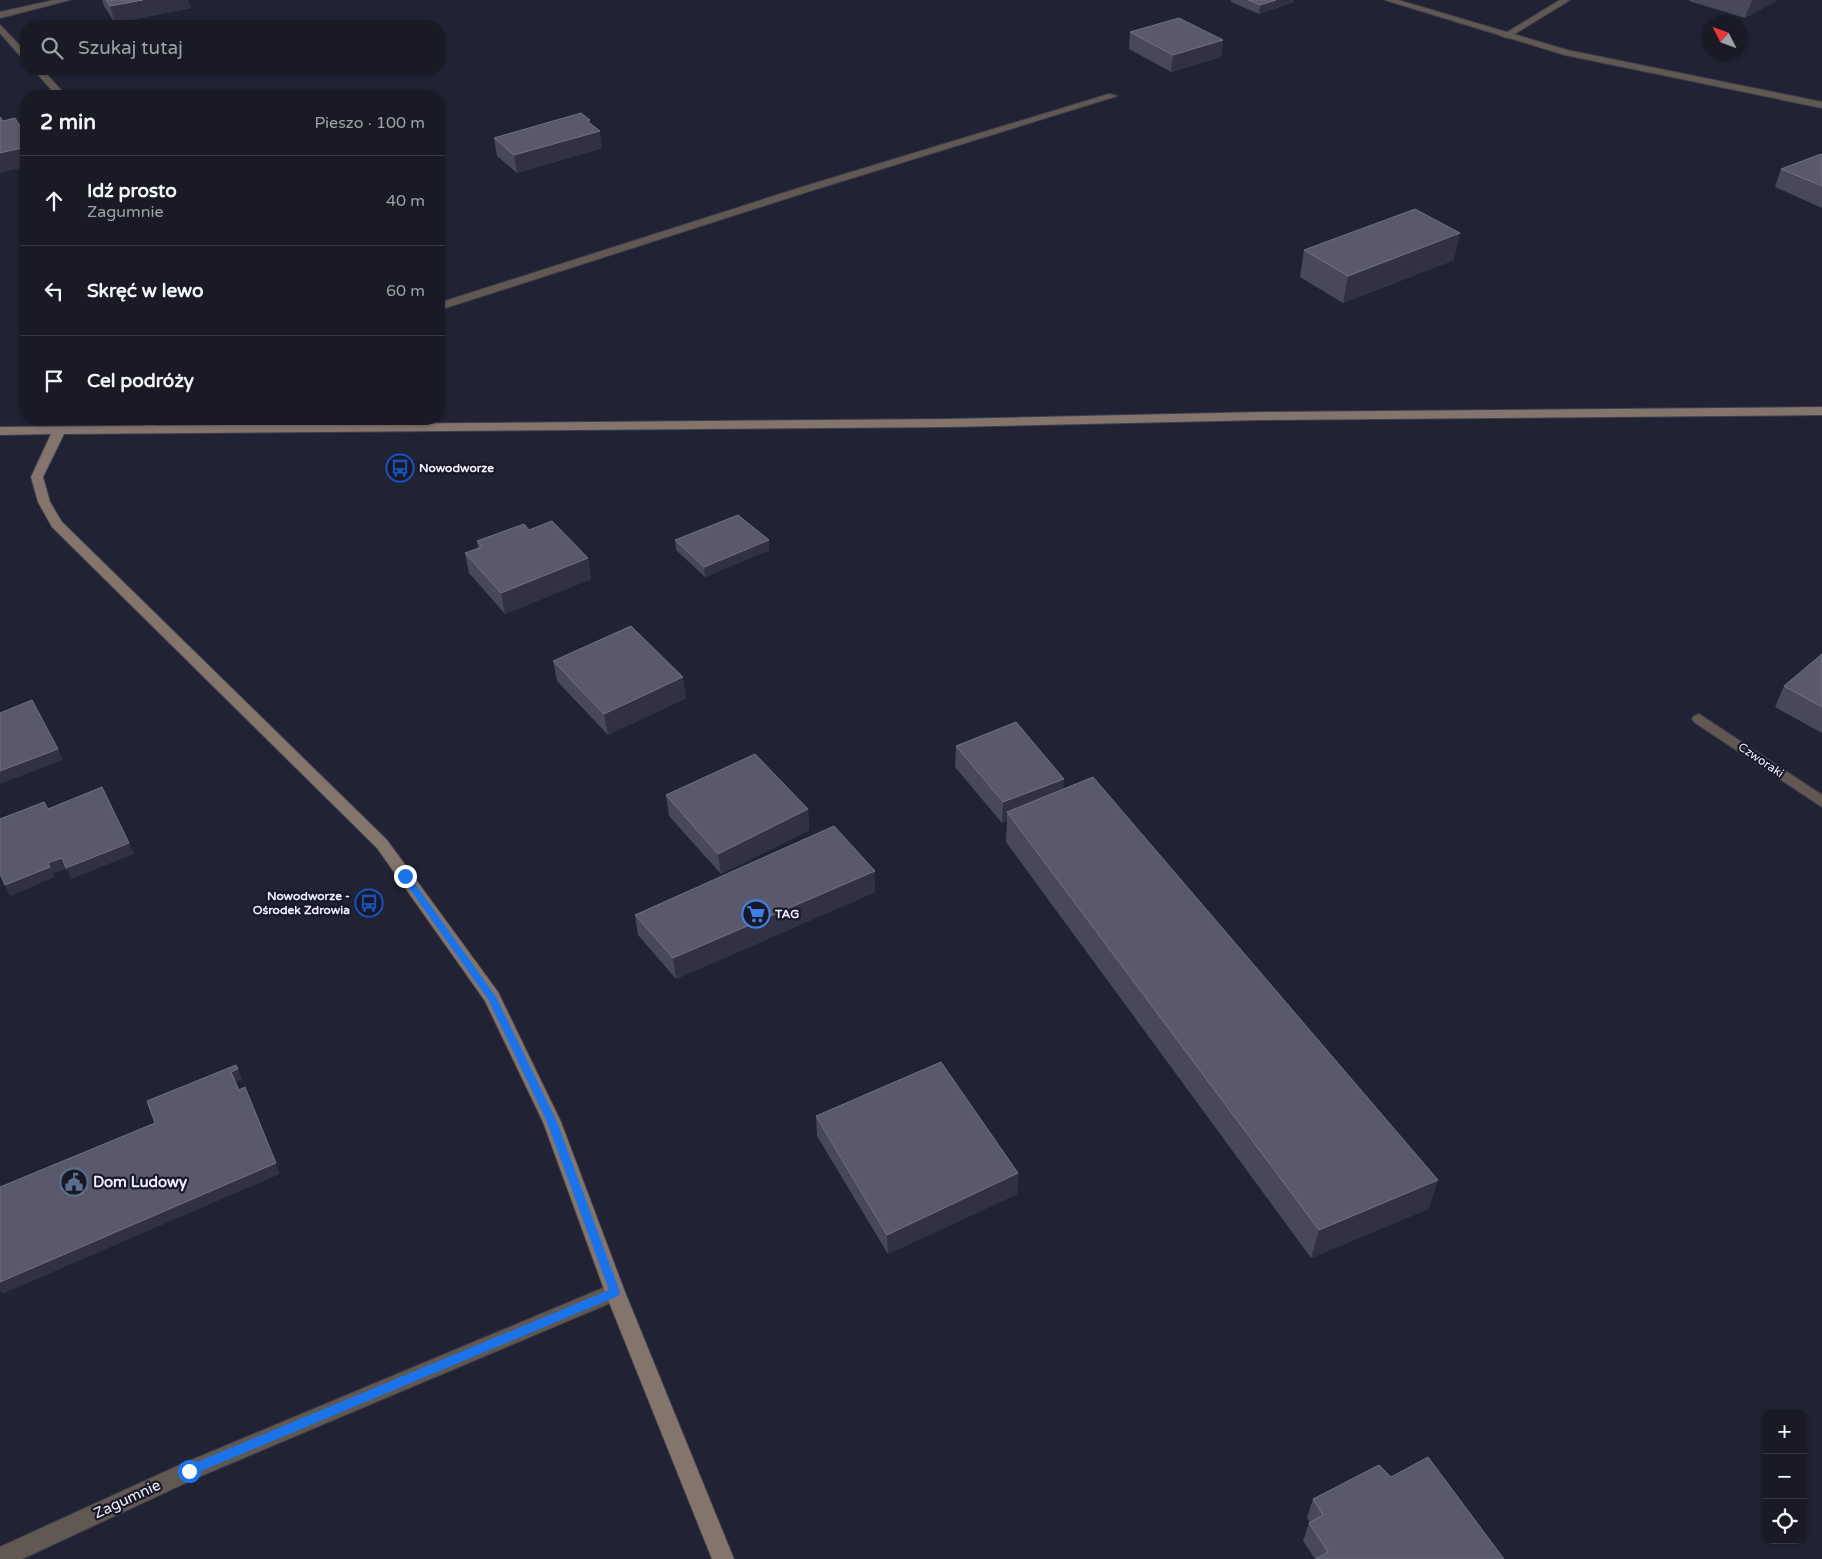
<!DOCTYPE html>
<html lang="pl">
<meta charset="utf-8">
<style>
body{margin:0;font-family:"Varela Round",sans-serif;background:#262732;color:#f1f3f6}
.controls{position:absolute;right:15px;bottom:15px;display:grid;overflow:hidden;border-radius:10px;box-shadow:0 1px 4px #0004}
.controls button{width:45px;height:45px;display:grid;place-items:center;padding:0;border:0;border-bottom:1px solid #373843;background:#191a26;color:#f1f3f6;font:25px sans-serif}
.compass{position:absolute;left:1702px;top:15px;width:45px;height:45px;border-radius:50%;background:#191a26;box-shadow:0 1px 4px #0004;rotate:312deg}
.stop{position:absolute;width:15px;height:15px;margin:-11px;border:4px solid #1a73e8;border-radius:50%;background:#fff}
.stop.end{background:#1a73e8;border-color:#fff;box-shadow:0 1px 5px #0008}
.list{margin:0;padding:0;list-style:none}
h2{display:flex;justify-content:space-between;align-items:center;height:65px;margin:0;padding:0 20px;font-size:21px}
h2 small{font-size:16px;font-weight:400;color:#9fa1a7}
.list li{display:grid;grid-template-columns:32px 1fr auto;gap:15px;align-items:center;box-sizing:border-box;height:90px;padding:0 20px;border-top:1px solid #373843}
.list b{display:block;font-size:19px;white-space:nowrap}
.list p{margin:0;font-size:16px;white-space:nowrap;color:#9fa1a7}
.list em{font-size:16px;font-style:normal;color:#9fa1a7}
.icon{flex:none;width:28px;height:28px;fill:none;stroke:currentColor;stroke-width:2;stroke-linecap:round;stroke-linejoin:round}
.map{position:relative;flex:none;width:1822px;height:1559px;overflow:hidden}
.search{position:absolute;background:#191a26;box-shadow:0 1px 4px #0004;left:20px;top:20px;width:425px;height:55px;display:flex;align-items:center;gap:12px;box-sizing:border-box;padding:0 18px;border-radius:20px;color:#9fa1a7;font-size:19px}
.panel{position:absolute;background:#191a26;box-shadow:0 1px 4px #0004;left:20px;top:90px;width:425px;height:335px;border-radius:20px}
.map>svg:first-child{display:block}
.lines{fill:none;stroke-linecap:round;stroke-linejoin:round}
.lane-casing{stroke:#3e3f4f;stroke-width:2}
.street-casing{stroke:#3e3f4f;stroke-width:2}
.secondary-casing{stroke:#3e3f4f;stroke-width:2}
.lane{fill:#615852;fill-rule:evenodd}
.street{fill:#615852;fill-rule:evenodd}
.secondary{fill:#83756c;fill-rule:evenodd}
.wall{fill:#48485a}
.shaded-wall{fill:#313143}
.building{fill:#59596b;stroke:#717182}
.route{fill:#1a73e8}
.labels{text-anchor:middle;stroke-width:4.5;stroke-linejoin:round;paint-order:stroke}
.poi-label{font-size:12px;font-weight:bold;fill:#eeeefb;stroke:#181829;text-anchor:start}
.street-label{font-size:12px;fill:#eeeefb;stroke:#181829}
.near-poi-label{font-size:15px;font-weight:bold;fill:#eeeefb;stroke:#181829;text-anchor:start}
.near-street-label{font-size:15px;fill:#eeeefb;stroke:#181829}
</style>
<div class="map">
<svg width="1822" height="1559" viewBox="0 0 1822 1559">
<rect width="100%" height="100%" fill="#212233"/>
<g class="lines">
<g class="lane-casing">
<path id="lane" d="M1560,0H1570L1508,38L1501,36Z
M0,25L26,52V60L23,59L0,33Z
M33,69H42L66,96H57Z
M1109,94L1117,96L807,192L439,310V303L799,188Z
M150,419H162L151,432H143L141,429Z"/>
</g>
<g class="street-casing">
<path id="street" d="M55,0H70L0,18V12Z
M1385,0H1398L1567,50L1822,102V108L1565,55Z
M1699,714L1822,795V807L1694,722L1692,719L1694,716Z
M615,1283L622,1286L625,1292L622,1298L196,1478L22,1559H0V1547L182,1464Z"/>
</g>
<g class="secondary-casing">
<path id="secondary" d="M1822,407V415L1263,420L949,427L64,434L43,477L50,502L62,522L387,840L498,992L561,1122L625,1292L734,1559H712L605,1292L543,1122L485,1001L377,848L52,527L38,502L31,477L51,434L0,435V427L949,419L1263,412Z"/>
</g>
<use href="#lane" class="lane"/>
<use href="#street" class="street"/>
<use href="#secondary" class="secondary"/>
</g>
<path class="wall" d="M102,0H188L191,8L115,23L104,6Z
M1231,0H1294V2L1259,14L1231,2Z
M1689,0H1778L1745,18L1689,1Z
M1130,32L1223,40L1221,57L1171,72L1129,49Z
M590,123L602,148L517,173L497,156L494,138Z
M1822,155V208L1775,187L1781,169Z
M1304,250L1454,260L1343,303L1300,277Z
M529,530L588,558L591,579L505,614L469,573L465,553L478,548L477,541Z
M675,540L769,550L705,577L676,550Z
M1822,654V733L1775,707L1784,686Z
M553,661L686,698L608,735L557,681Z
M956,746L1063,789L1438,1180L1428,1209L1311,1258L1006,842L1007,821L1002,823L955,767Z
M666,795L808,809L809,830L721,874L669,816Z
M875,871V892L676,979L638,935L635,915Z
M816,1116L1018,1173L1017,1194L888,1254L817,1136Z
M1391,1477L1504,1559H1315L1303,1541L1309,1523H1310L1307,1517L1313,1499Z"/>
<path class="shaded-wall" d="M143,0H188L191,8L115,23L110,6Z
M1276,0H1294V2L1259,14L1260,5Z
M1753,0H1778L1745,18L1751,2Z
M1223,40L1221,57L1171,72L1173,55Z
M590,120L592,133L600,131L602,148L517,173L514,155Z
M26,147V167L0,173V153Z
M1460,233L1454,260L1343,303L1348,276Z
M769,540V550L705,577L704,567Z
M588,558L591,579L505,614L501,593Z
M683,677L686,698L608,735L604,714Z
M58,749L63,760L0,784V771Z
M1064,779L1062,800L1007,812V821L1002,823L1003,802Z
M808,809L809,830L721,874L718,854Z
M129,843L134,854L71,879L67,869L53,873L55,877L10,896L5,885L48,863L62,858Z
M875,871V892L676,979L673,958Z
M238,1069L242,1079L236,1082L231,1072Z
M245,1087L280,1174L2,1294L0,1291V1282Z
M1018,1173L1017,1194L888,1254L887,1235Z
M1438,1180L1428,1209L1311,1258L1319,1230Z"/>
<path class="building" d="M106,0H143L110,6Z
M1248,0H1276L1260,5Z
M1179,18L1223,40L1173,55L1130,32Z
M581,113L590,120L587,121L600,131L514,155L494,138Z
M0,117L3,121L15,118L26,135V147L0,153Z
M1821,154L1822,155V186L1781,169Z
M1415,209L1460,233L1348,276L1304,250Z
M738,515L769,540L704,567L675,540Z
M552,521L588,558L501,593L465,553L482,547L477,541L524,524L529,530Z
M631,626L683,677L604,714L553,661Z
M1822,654V707L1784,686Z
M32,700L58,749L0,771V713Z
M1016,722L1064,779L1003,802L956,746Z
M755,754L808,809L718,854L666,795Z
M1093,777L1438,1180L1319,1230L1007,812Z
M102,787L129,843L66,868L62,858L48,863L50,867L5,885L0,874V819L44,802L48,809Z
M834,826L875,871L673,958L635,915Z
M941,1062L1018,1173L887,1235L816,1116Z
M236,1065L238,1069L231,1072L239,1090L245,1087L276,1163L0,1282V1187L155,1123L147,1101Z
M1428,1457L1504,1559H1316L1328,1552L1309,1523L1323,1515L1313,1499L1379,1465L1391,1477Z"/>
<path class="route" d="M405,873L408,874L496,997L557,1122L620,1292L618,1296L189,1476L183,1471L185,1467L609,1290L547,1122L488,999L402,878L401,876Z"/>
<defs>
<g id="bus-ring" transform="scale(1.4375)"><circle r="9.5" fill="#181829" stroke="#1a4fb4" stroke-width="1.5"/><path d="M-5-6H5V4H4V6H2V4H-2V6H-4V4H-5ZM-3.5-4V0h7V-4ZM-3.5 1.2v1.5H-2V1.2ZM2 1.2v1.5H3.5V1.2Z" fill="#1a4fb4"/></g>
<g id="supermarket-ring" transform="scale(1.4375)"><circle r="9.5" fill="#181829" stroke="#3f7fe0" stroke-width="1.5"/><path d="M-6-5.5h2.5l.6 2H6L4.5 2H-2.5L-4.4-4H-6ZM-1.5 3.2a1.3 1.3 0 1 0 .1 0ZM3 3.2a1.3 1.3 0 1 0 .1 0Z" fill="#3f7fe0"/></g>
<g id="civic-ring" transform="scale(1.4375)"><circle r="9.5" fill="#181829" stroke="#5c6f8a" stroke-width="1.5"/><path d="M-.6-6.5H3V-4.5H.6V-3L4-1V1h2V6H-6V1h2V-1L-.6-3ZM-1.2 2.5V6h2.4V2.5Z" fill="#5c6f8a"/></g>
</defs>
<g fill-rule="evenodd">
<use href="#bus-ring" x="400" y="468"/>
<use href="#bus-ring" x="369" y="903"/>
<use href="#supermarket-ring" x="756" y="914"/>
<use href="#civic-ring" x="74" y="1182"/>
</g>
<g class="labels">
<g class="poi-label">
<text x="419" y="472">Nowodworze</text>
<text x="350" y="900" text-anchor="end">Nowodworze -<tspan x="350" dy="14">Ośrodek Zdrowia</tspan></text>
<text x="775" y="918">TAG</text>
</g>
<g class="street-label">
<text transform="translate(1761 760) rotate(34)" y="4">Czworaki</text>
</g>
<g class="near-poi-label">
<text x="93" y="1187">Dom Ludowy</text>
</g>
<g class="near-street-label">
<text transform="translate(127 1499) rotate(-25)" y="5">Zagumnie</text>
</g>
</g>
</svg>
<div class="controls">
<button>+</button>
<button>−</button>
<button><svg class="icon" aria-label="locate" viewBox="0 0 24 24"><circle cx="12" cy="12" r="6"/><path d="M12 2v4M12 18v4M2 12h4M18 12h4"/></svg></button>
</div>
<svg class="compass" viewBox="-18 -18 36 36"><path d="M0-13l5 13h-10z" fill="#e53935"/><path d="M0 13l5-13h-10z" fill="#9fa1a7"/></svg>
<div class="stop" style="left:189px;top:1471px"></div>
<div class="stop end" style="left:405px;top:876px"></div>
<div class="search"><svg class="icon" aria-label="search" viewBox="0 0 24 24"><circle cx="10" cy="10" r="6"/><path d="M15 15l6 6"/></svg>Szukaj tutaj</div>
<section class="panel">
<h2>2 min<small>Pieszo · 100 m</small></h2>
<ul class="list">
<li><svg class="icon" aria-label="ahead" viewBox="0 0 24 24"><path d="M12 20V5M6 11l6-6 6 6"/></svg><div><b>Idź prosto</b><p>Zagumnie</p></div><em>40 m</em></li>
<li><svg class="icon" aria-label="left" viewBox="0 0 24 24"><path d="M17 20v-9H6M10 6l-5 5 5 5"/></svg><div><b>Skręć w lewo</b></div><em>60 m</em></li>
<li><svg class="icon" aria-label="arrive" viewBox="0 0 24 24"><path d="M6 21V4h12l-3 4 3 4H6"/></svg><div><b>Cel podróży</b></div></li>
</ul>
</section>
</div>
